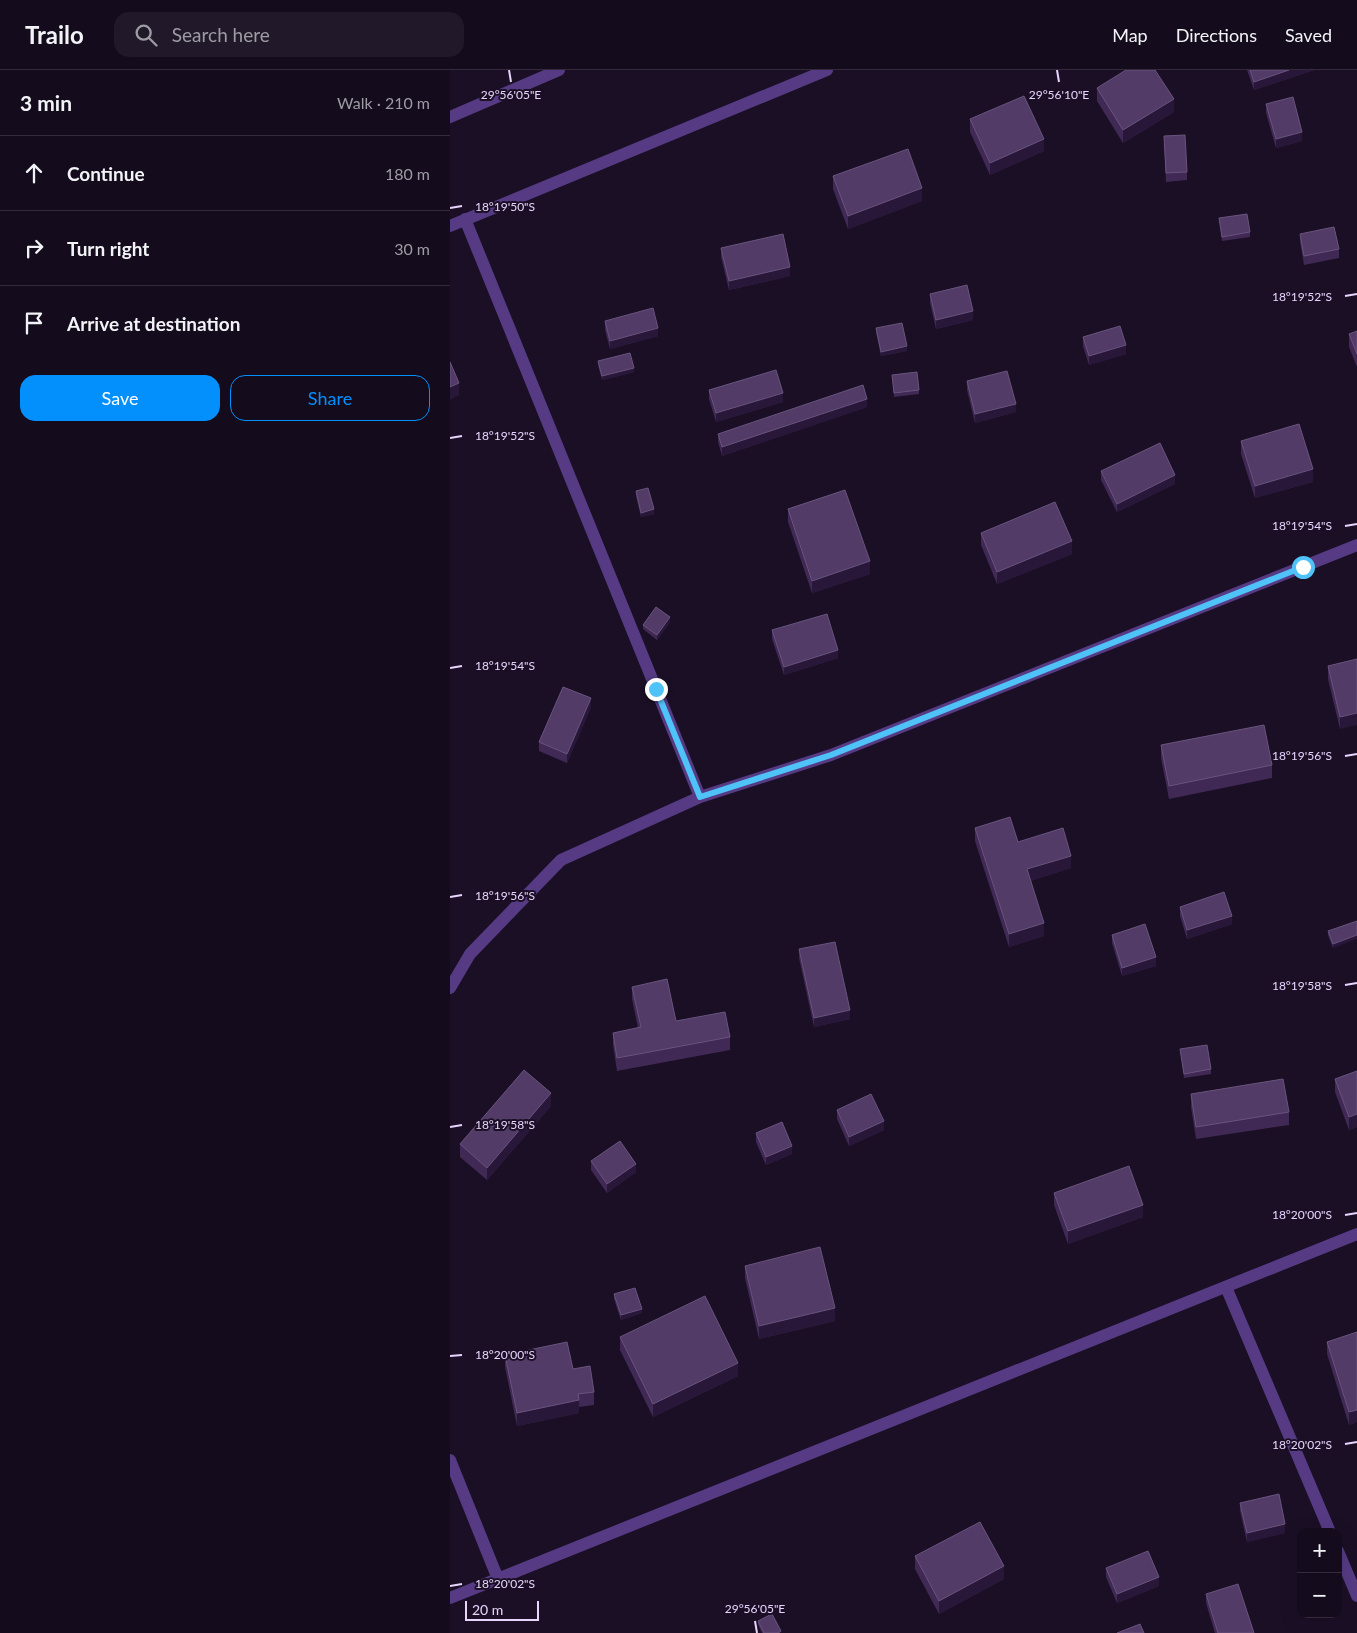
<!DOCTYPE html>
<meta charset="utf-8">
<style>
body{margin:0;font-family:Lato,sans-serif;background:#211929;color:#f1f3f6}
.controls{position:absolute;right:15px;bottom:15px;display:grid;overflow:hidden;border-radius:10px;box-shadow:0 5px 20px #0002}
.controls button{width:45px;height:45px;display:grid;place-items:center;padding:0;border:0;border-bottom:1px solid #332b3b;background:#140b1c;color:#f1f3f6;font:25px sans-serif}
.scale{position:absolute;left:15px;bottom:12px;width:74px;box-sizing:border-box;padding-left:5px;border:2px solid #e8d5fe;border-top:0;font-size:14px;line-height:18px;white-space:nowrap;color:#e8d5fe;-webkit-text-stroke:4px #1b0f26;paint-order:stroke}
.stop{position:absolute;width:15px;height:15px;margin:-11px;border:4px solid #4fc3f7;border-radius:50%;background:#fff}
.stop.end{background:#4fc3f7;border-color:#fff;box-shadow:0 1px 5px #0008}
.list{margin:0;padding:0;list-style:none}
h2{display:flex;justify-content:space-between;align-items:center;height:65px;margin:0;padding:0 20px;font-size:21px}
h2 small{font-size:16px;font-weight:400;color:#9d9ba3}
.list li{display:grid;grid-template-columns:32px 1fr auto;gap:15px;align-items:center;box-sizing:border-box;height:75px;padding:0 20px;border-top:1px solid #332b3b}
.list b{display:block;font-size:19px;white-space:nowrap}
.list em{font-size:16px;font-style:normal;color:#9d9ba3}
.actions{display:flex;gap:10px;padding:15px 20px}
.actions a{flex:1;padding:11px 0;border:1px solid #0490fc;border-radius:15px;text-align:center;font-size:18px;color:#0490fc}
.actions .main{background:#0490fc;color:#fff}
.icon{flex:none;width:28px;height:28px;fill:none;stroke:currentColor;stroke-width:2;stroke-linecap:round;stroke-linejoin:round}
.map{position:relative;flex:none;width:907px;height:1563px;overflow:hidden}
header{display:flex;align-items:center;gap:30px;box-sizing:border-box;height:70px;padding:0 25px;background:#140b1c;border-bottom:1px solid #332b3b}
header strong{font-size:24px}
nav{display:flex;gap:28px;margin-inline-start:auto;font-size:18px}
.search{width:350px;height:45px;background:#211929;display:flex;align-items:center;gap:12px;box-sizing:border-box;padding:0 18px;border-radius:15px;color:#9d9ba3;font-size:19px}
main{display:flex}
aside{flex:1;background:#140b1c}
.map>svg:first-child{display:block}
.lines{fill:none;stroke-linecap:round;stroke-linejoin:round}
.minor{stroke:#563b84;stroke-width:12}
.wall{fill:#402954}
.shaded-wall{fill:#29173a}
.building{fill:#523b66;stroke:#69547e}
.route{stroke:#4fc3f7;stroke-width:6}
.ticks{fill:none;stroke:#e8d5fe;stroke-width:2}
.ticks-label{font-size:12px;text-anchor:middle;fill:#e8d5fe;stroke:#1b0f26;stroke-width:4;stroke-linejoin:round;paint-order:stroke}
</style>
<header>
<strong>Trailo</strong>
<div class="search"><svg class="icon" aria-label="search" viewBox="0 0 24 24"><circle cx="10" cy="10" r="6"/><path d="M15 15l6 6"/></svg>Search here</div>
<nav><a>Map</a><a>Directions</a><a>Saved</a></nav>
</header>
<main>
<aside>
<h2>3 min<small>Walk · 210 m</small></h2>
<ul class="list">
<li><svg class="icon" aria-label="ahead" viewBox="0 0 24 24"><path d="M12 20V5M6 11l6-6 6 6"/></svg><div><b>Continue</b></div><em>180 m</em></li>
<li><svg class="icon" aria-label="right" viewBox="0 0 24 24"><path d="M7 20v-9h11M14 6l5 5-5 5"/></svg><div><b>Turn right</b></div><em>30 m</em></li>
<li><svg class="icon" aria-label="arrive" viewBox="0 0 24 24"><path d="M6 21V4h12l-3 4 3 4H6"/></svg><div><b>Arrive at destination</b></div></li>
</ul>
<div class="actions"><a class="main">Save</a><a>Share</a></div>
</aside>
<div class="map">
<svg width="907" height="1563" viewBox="0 0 907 1563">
<rect width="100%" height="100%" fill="#1b0f26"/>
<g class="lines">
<path class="minor" d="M0,47L109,0
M15,149L250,727
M0,156L377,0
M0,918L20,884L111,790L250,727L381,685L907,475
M776,1217L880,1462
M0,1390L48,1509
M888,1481L907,1526
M0,1528L907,1164"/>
</g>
<path class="wall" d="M797,0H864L804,20Z
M647,18L724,42L673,73L647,31Z
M816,34L852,71L826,78L816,43Z
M520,49L594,81L540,105L520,62Z
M714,66L737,102V110L716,112Z
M383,106L472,131L398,159L383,119Z
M769,148L800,162V167L772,171Z
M850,164L889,179V188L854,195L850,172Z
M271,178L340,206L279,220L271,187Z
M480,224L523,250L486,259L480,233Z
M155,251L208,266L160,279L155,260Z
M426,258L457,281L431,286L426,262Z
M907,261V297L899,277V264Z
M633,267L676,284L639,295L633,276Z
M148,291L184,302L152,310L148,295Z
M442,305L469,320V324L444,327Z
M517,311L566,342L525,353L517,320Z
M259,320L333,332L266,352L259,329Z
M417,337L272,386L268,372V364Z
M791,371L863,412L805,428L791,384Z
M651,401L725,414L667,442L651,410Z
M186,421L204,444L191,447L186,426Z
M338,439L420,504L362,523L338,452Z
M531,463L622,484L547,514L531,475Z
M220,552L207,570L193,559V555Z
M322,560L388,588L334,605L322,569Z
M907,589L890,659L878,609V596Z
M141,637L117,693L89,681V672Z
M711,675L822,695V708L719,729L711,688Z
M525,758L568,772L621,798L580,811L594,866L559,877L525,771Z
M730,837L782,854L737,869L730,846Z
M907,851L883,878L878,865V861Z
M662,865L706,896L672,906L662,873Z
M349,879L400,949L364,957L349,888Z
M182,917L226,951L280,967V980L167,1001L163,975V963L188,958L182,929Z
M730,979L761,999V1004L734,1008Z
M907,1001V1057L899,1060L885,1022V1009Z
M741,1024L839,1042V1055L746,1069L741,1037Z
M101,1036L37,1110L10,1087V1074Z
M387,1040L434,1060L399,1076L387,1049Z
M306,1063L342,1084L316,1095L306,1072Z
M141,1091L186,1102L157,1123L141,1100Z
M604,1123L693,1147L618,1174L604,1135Z
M295,1196L385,1251L309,1269L295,1208Z
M164,1224L192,1243L171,1250L164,1229Z
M907,1262V1352L899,1355L877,1284V1272Z
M170,1267L288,1306L203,1347L170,1280Z
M55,1285L123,1299L144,1322V1335L129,1337V1343L67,1356L55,1297Z
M790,1433L835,1463L797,1472L790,1441Z
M465,1486L554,1509L489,1544L465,1499Z
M656,1498L709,1516L667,1533L656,1507Z
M756,1524L804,1563H765L756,1533Z
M308,1551L331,1563H312L308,1555Z"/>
<path class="shaded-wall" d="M839,0H864L804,20V12Z
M724,29V42L673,73V60Z
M852,62V71L826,78V69Z
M594,69V81L540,105V93Z
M472,118V131L398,159V146Z
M340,197V206L279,220V211Z
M523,241V250L486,259V250Z
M208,258V266L160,279V271Z
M676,275V284L639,295V286Z
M457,276V281L431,286V282Z
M184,298V302L152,310V306Z
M9,313V325L0,330V317Z
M333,323V332L266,352V343Z
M417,329V337L272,386V377Z
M566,334V342L525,353V344Z
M863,399V412L805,428V416Z
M725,405V414L667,442V434Z
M204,439V444L191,447V443Z
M622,471V484L547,514V502Z
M420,491V504L362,523V511Z
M220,547V552L207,570V565Z
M388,580V588L334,605V597Z
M141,628V637L117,693V684Z
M907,643V655L890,659V647Z
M621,786V798L577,812V799Z
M782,846V854L737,869V860Z
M594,853V866L559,877V864Z
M907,865V869L883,878V874Z
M706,887V896L672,906V898Z
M400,940V949L364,957V948Z
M101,1023V1036L37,1110V1098Z
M907,1044V1057L899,1060V1047Z
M434,1051V1060L399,1076V1067Z
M342,1076V1084L316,1095V1087Z
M186,1094V1102L157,1123V1114Z
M693,1135V1147L618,1174V1161Z
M385,1238V1251L309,1269V1256Z
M192,1239V1243L171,1250V1245Z
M288,1293V1306L203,1347V1334Z
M129,1330V1343L67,1356V1343Z
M907,1340V1352L899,1355V1342Z
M835,1454V1463L797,1472V1463Z
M554,1496V1509L489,1544V1531Z
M709,1507V1516L667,1533V1524Z"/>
<path class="building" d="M676,0H705L724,29L673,60L647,18Z
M800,0H839L804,12Z
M574,26L594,69L540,93L520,49Z
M843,27L852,62L826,69L816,34Z
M735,65L737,102L716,103L714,66Z
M458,79L472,118L398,146L383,106Z
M797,144L800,162L772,167L769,148Z
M884,157L889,179L854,186L850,164Z
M333,164L340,197L279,211L271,178Z
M517,215L523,241L486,250L480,224Z
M203,238L208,258L160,271L155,251Z
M452,253L457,276L431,282L426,258Z
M670,256L676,275L639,286L633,267Z
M907,261V284L899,264Z
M180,283L184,298L152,306L148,291Z
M0,292L9,313L0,317Z
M326,300L333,323L266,343L259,320Z
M557,301L566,334L525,344L517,311Z
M467,302L469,320L444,323L442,305Z
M413,315L417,329L272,377L268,364Z
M849,354L863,399L805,416L791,371Z
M710,373L725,405L667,434L651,401Z
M198,418L204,439L191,443L186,421Z
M395,420L420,491L362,511L338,439Z
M605,432L622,471L547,502L531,463Z
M206,537L220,547L207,565L193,555Z
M377,544L388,580L334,597L322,560Z
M907,589V643L890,647L878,596Z
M113,617L141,628L117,684L89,672Z
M814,655L822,695L719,716L711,675Z
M560,747L568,772L613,758L621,786L577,799L594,853L559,864L525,758Z
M774,822L782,846L737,860L730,837Z
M907,851V865L883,874L878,861Z
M695,854L706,887L672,898L662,865Z
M385,872L400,940L364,948L349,879Z
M217,909L226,951L275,942L280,967L167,988L163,963L191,957L182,917Z
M757,975L761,999L734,1004L730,979Z
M74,1000L101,1023L37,1098L10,1074Z
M907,1001V1044L899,1047L885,1009Z
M833,1009L839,1042L746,1057L741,1024Z
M421,1024L434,1051L399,1067L387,1040Z
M332,1052L342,1076L316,1087L306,1063Z
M170,1071L186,1094L157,1114L141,1091Z
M679,1096L693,1135L618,1161L604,1123Z
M370,1177L385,1238L309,1256L295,1196Z
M185,1218L192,1239L171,1245L164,1224Z
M255,1226L288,1293L203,1334L170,1267Z
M907,1262V1340L899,1342L877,1272Z
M117,1272L123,1299L140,1296L144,1322L128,1324L129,1330L67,1343L55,1285Z
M829,1424L835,1454L797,1463L790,1433Z
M530,1452L554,1496L489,1531L465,1486Z
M698,1481L709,1507L667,1524L656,1498Z
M788,1514L804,1563H768L756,1524Z
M322,1544L331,1561L328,1563H314L308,1551Z
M690,1554L694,1563H667Z"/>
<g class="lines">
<path class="route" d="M206,619L250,727L381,685L853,497"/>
</g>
<path class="ticks" d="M59,0L61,12M607,0L609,12M0,138L12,136M895,226L907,224M0,368L12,366M895,456L907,454M0,598L12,596M895,686L907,684M0,827L12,825M895,915L907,913M0,1057L12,1055M895,1145L907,1143M0,1286L12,1285M895,1374L907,1372M0,1516L12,1514M305,1551L307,1563"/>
<g class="ticks-label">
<text x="61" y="29">29°56'05"E</text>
<text x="609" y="29">29°56'10"E</text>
<text x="55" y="141">18°19'50"S</text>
<text x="852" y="231">18°19'52"S</text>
<text x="55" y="370">18°19'52"S</text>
<text x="852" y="460">18°19'54"S</text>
<text x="55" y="600">18°19'54"S</text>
<text x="852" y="690">18°19'56"S</text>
<text x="55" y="830">18°19'56"S</text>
<text x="852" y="920">18°19'58"S</text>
<text x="55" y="1059">18°19'58"S</text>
<text x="852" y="1149">18°20'00"S</text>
<text x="55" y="1289">18°20'00"S</text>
<text x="852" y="1379">18°20'02"S</text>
<text x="55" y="1518">18°20'02"S</text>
<text x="305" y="1543">29°56'05"E</text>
</g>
</svg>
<div class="controls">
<button>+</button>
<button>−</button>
</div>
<div class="scale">20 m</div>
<div class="stop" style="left:853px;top:497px"></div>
<div class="stop end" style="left:206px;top:619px"></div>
</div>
</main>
